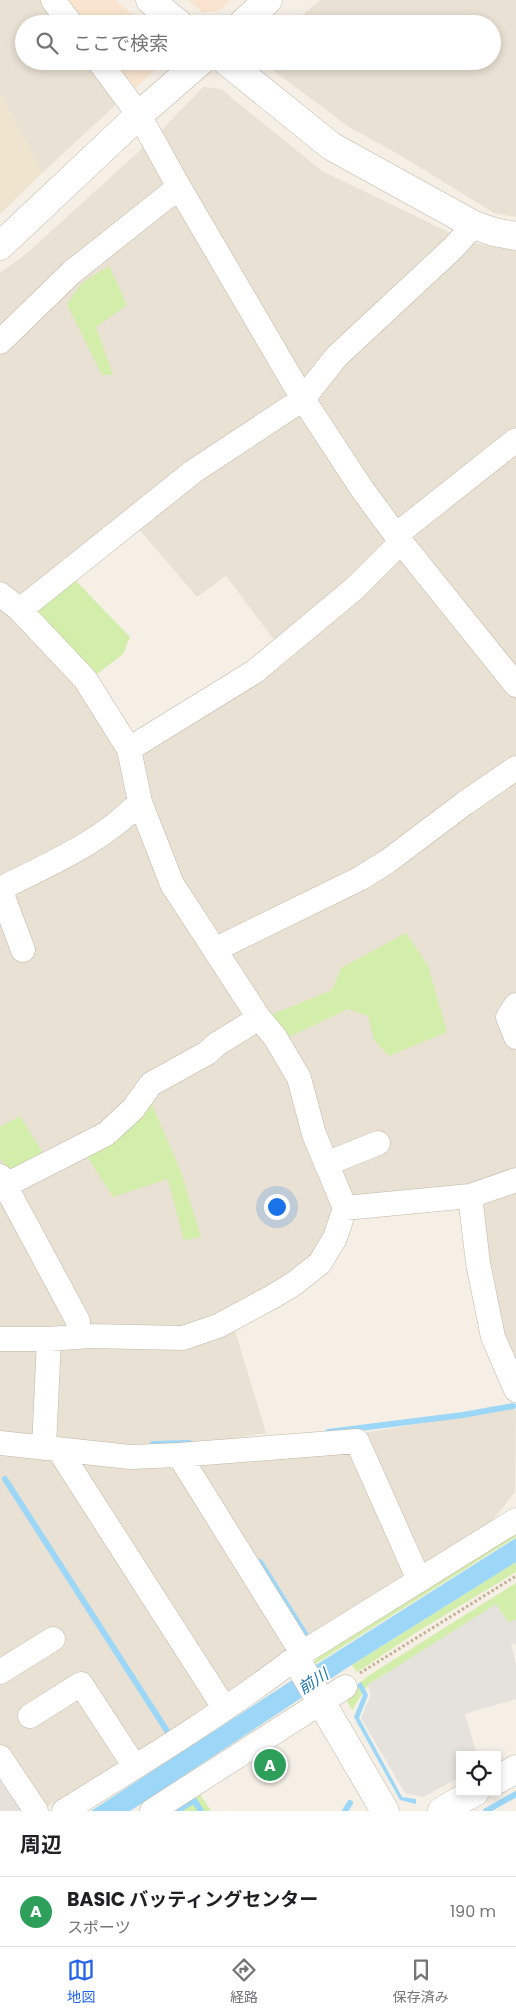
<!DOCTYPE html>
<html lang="ja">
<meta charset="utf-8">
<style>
body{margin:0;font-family:Poppins,"Noto Sans JP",sans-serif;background:#f2f2f2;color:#202124}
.controls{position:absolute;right:15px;bottom:15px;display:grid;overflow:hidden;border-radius:0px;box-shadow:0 2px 8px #0003}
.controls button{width:45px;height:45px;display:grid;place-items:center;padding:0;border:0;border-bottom:1px solid #e0e0e0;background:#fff;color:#202124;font:25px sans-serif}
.you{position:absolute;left:276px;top:1206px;width:18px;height:18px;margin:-12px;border:4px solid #fff;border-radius:50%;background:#1a73e8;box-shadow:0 0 0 8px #1a73e833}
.badge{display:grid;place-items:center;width:32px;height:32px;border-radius:50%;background:#2563eb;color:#fff;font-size:16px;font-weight:700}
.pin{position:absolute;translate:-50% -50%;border:2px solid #fff;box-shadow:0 1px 5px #0006}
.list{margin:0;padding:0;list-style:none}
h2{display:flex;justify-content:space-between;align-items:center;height:65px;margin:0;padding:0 20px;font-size:21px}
h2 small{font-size:16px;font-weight:400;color:#757577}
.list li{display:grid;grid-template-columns:32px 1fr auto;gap:15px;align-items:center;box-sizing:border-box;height:70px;padding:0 20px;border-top:1px solid #e0e0e0}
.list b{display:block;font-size:19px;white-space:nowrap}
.list p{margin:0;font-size:16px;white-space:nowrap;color:#757577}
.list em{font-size:16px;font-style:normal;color:#757577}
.icon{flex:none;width:28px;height:28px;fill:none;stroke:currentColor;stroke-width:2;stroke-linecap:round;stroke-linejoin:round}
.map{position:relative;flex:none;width:516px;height:1811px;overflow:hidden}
.search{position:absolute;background:#fff;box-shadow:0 2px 8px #0003;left:15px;right:15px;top:15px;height:55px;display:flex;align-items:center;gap:12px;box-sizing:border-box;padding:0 18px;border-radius:28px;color:#757577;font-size:19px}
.sheet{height:135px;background:#fff}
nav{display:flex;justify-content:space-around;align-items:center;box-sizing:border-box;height:70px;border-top:1px solid #e0e0e0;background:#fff;font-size:14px;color:#757577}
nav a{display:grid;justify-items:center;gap:2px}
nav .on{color:#2563eb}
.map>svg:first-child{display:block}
.residential{fill:#e9e1d3}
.commercial{fill:#f9e5cf}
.industrial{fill:#e7e1db}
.education{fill:#efe4ce}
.green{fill:#d3edaa}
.parking{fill:#e5e2de}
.water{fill:#9cd7f8}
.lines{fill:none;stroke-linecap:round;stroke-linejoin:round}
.stream{stroke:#9cd7f8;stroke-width:6}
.minor-casing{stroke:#c1b7a7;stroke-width:25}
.tertiary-casing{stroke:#c1b7a7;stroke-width:29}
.path{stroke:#c4b297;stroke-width:3;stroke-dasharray:2.5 2.5;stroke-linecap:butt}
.minor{stroke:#fff;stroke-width:24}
.tertiary{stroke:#fff;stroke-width:28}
.labels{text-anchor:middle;stroke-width:4;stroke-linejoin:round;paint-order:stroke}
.water-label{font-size:16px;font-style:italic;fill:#2079ae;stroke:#fff}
</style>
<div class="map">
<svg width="516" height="1811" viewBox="0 0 516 1811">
<rect width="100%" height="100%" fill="#f5efe6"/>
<path class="residential" d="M0,0H46L64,24H24V61H92L121,100L42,173L0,93Z
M320,0H516V217L494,213L398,154L349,127L271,69V61H492V24H293Z
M203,87L221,89L322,171L469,242L516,251V675L316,410L159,133Z
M145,146L506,685L516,697V1174L477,1188L355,1201L177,882L148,806L133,739L249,666L275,641L226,576L197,597L137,527L73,578L37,615L0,587V273L26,254Z
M0,601L91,698L123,752L132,801L272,1043L337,1207L333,1263L234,1327L266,1433L151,1452L0,1438Z
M516,1185V1374L501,1339L478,1198Z
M514,1408L516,1412L515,1492L484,1531L314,1636L308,1634L256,1674L142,1750L45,1808L0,1770V1449L137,1465L363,1433Z"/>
<path class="commercial" d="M61,0H116L143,24H78Z
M188,0H230L220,10L203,13Z
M105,61H165L135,88L121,69L114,73Z"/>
<path class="industrial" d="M0,1770L26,1811H0Z"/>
<path class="education" d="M0,93L42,173L0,214Z"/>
<path class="green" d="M109,266L127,305L96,327L113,375H102L67,304L82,283Z
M73,578L130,637L123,654L93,677L37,615L43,600Z
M406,933L428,966L447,1032L389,1056L374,1040L368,1016L348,1009L287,1038L266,1017L332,990L341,968Z
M149,1098L181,1172L201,1237L184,1240L168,1179L113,1197L85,1153Z
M20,1116L46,1158L11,1174L0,1158V1127Z
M516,1531V1537L315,1664V1659Z
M516,1562V1572L417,1632L357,1672L352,1665Z
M516,1583V1619L509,1623L496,1605L368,1685L352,1710L347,1701L355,1687L368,1676Z
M197,1790L211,1811H164Z"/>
<path class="parking" d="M496,1604L509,1623L516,1619V1645L511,1643L516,1665V1699L465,1714L477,1755H460V1777L423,1797L405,1793L361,1718L371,1695L368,1685Z"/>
<path class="water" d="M516,1538V1562L350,1666L156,1794L130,1811H91L294,1679Z
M361,1682L368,1695L359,1718L402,1797L416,1799V1804L400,1800L354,1717L363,1695L357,1685Z"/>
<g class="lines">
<path class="stream" d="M328,1432L463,1415L513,1406
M153,1444L189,1443
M5,1479L169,1734
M260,1562L307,1637
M177,1811L194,1800L201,1811
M345,1811L350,1803
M486,1811L516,1794"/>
<g class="minor-casing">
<path id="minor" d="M53,0L71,24
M99,61L139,115L179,187L303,399L362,489L401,542L516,685
M0,342L72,272L179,187
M396,535L516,440
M0,594L20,610L85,679L129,749L140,802L172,884L259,1018L275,1037L299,1078L314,1134L345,1208L335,1238L320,1263L295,1283L272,1297L218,1326L183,1338L89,1336L49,1339H0
M20,610L194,471L303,399L336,357L452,249L474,225
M129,749L254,672L355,588L401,542
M0,889C49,864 101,843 140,802
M0,889L23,950
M216,949L361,878L388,861L465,803L516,768
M516,1005L508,1017L516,1037
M326,1164L378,1143
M0,1176L78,1321V1337
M0,1188L106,1134L133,1109L151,1084L207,1053L217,1044L259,1018
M470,1196L478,1263L493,1337L516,1390
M345,1208L470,1196L516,1180
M0,1443L130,1457L179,1455L357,1441L419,1580
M44,1448L49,1339
M59,1450L225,1709
M179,1455L302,1653
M0,1672L53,1639
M30,1716L81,1684L135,1767
M0,1757L36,1811
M64,1811C145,1761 227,1711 302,1653L516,1520
M152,1811L345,1687"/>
</g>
<g class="tertiary-casing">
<path id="tertiary" d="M150,0L179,24
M242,24L268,0
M226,61L331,146L474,225L494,232L516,236
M0,246L139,115L201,61
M300,1666L385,1811
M497,1780L516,1769
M442,1811L475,1792"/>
</g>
<path class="path" d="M360,1673L516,1576"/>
<use href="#minor" class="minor"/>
<use href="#tertiary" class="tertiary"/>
</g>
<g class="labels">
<g class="water-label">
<text transform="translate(313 1681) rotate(-33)" y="6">前川</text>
</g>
</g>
</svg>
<div class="controls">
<button><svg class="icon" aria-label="locate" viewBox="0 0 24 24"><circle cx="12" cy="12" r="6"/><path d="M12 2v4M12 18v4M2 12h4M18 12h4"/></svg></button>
</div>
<div class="you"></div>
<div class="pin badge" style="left:270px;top:1765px;background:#2e9e5b">A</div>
<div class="search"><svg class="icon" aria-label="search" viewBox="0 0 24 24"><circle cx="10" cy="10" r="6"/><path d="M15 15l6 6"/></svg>ここで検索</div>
</div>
<section class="sheet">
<h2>周辺<small></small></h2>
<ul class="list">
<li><span class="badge" style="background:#2e9e5b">A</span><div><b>BASIC バッティングセンター</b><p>スポーツ</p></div><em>190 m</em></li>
</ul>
</section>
<nav>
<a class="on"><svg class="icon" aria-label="map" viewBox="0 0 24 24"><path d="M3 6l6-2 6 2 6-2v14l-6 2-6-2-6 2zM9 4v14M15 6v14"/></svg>地図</a>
<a><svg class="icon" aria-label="directions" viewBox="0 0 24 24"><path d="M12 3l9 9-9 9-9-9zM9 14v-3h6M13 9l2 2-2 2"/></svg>経路</a>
<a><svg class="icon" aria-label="saved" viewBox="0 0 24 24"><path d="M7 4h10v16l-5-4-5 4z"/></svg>保存済み</a>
</nav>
